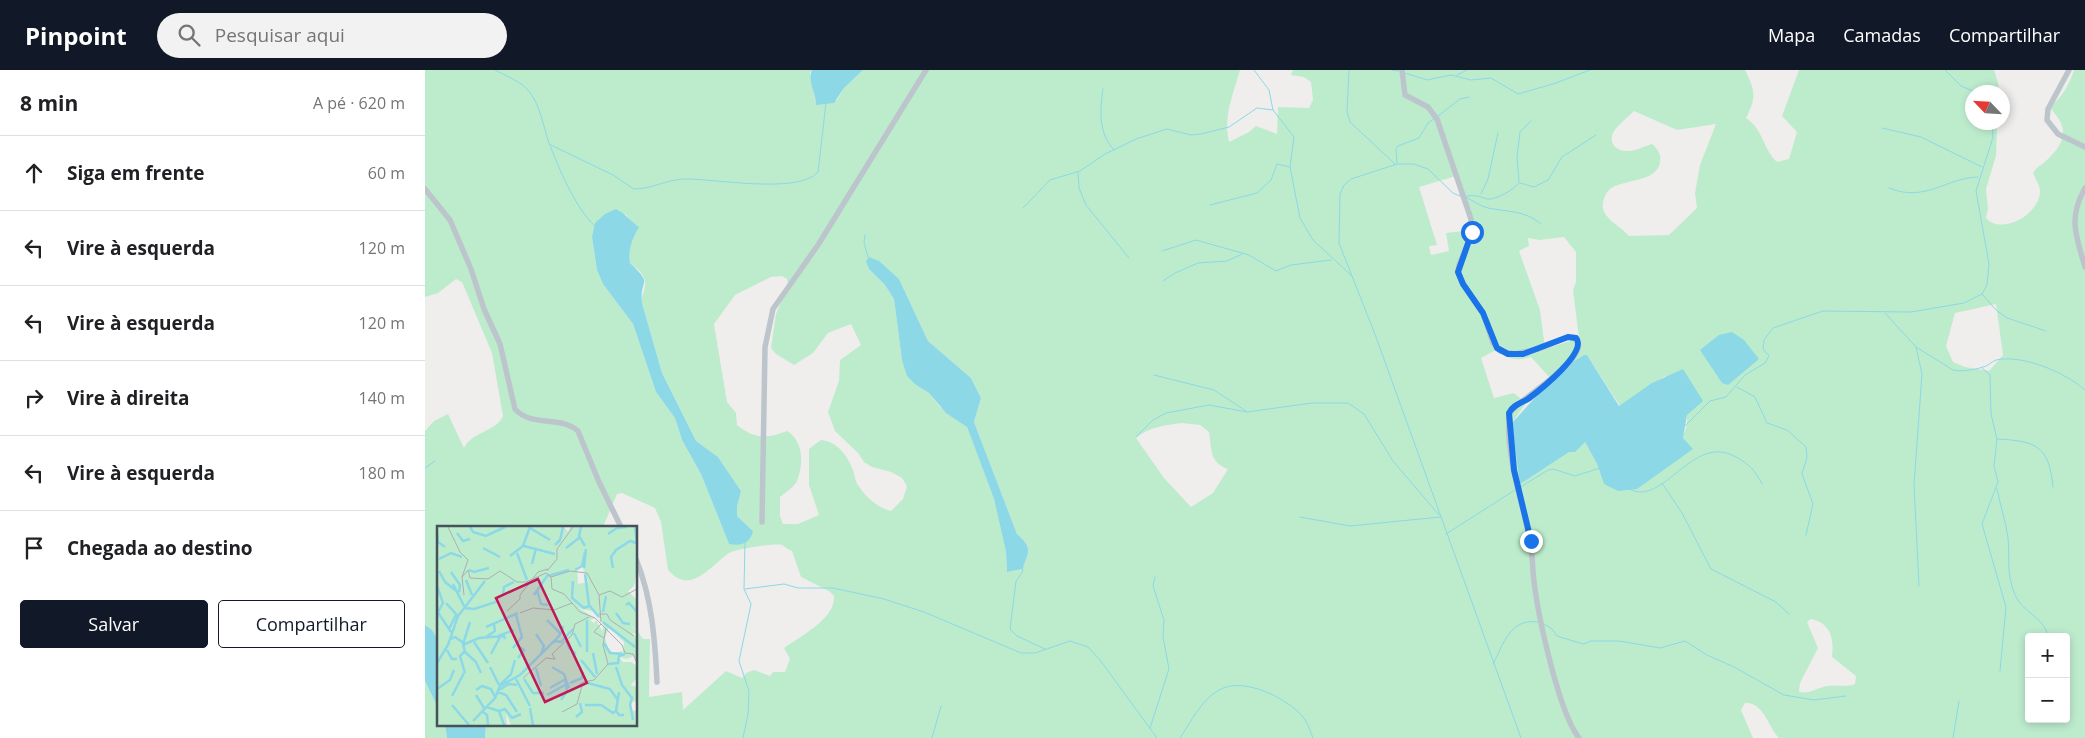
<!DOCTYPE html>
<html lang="pt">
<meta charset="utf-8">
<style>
body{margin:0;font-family:"Open Sans",sans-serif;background:#f2f2f2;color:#202124}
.controls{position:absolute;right:15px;bottom:15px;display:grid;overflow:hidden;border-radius:5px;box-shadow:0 2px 8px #0003}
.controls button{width:45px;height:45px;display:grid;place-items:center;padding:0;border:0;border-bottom:1px solid #e0e0e0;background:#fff;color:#202124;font:25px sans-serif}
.compass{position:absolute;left:1540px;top:15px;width:45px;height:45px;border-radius:50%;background:#fff;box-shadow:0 2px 8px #0003;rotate:295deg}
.stop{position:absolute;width:15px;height:15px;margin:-11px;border:4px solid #1a73e8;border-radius:50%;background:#fff}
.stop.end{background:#1a73e8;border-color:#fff;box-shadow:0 1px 5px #0008}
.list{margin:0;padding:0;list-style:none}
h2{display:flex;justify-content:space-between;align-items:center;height:65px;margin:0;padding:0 20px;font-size:21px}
h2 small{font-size:16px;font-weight:400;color:#757577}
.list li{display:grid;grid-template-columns:32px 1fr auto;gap:15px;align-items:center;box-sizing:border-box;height:75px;padding:0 20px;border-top:1px solid #e0e0e0}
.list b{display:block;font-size:19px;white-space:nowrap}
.list em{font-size:16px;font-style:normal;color:#757577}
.actions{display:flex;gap:10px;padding:15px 20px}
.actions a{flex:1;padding:11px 0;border:1px solid #111827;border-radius:5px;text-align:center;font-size:18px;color:#111827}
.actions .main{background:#111827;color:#fff}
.icon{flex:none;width:28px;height:28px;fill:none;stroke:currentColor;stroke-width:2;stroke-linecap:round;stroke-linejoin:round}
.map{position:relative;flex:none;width:1660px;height:668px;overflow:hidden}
header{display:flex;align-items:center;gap:30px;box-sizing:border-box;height:70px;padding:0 25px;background:#111827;color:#fff}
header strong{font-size:24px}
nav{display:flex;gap:28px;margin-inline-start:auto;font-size:18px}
.search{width:350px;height:45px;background:#f2f2f2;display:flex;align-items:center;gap:12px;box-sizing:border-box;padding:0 18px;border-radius:28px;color:#757577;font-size:19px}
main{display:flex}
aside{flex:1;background:#fff}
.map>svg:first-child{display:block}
.green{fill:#bdeccd;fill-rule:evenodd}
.water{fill:#8cd8e7}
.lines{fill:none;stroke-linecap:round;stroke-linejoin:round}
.stream{stroke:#8cd8e7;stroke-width:1}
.street{stroke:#bcc5cc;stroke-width:5.5}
.route{stroke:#1a73e8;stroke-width:6}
.inset-river{fill:none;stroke:#8cd8e7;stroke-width:2.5}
.inset-road{fill:none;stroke:#acafb2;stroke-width:1}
.view{fill:#c2185b;fill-opacity:0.15;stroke:#c2185b;stroke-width:2.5}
.inset-edge{fill:none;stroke:#46515a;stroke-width:2.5}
</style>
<header>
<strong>Pinpoint</strong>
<div class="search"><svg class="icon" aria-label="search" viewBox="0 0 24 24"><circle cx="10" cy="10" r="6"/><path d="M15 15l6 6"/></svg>Pesquisar aqui</div>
<nav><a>Mapa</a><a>Camadas</a><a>Compartilhar</a></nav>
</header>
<main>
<aside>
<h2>8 min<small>A pé · 620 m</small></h2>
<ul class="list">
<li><svg class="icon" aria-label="ahead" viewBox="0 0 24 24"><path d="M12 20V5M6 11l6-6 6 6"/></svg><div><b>Siga em frente</b></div><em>60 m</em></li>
<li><svg class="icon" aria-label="left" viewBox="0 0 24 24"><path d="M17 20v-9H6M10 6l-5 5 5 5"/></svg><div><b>Vire à esquerda</b></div><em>120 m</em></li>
<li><svg class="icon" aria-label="left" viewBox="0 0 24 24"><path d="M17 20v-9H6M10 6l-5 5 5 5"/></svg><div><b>Vire à esquerda</b></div><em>120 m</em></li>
<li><svg class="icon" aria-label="right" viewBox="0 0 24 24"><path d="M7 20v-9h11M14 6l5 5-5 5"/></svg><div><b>Vire à direita</b></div><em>140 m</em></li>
<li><svg class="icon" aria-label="left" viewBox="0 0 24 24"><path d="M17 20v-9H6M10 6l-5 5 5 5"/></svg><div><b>Vire à esquerda</b></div><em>180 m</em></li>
<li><svg class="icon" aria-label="arrive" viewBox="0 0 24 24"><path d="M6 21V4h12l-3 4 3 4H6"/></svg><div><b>Chegada ao destino</b></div></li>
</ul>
<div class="actions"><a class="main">Salvar</a><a>Compartilhar</a></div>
</aside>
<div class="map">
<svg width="1660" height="668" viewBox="0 0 1660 668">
<rect width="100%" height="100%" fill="#f0eded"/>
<path class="green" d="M0,0H387L385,3L391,34L412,30L419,18L438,0H815C808,25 798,46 804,72L824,62L831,56L852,64L853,37L884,38L888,30L886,12L879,7L866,5L868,0H1320C1330,20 1332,27 1321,48C1338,59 1338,79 1352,92L1364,89L1372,62L1357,46L1374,0H1569L1574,16L1569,22H1548V52L1563,53L1572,59L1571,86L1561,119L1563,139L1561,148C1577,166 1615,144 1615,121C1615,116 1610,108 1608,103C1612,96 1617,95 1622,90C1642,71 1644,57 1624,37C1636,30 1645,13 1649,0H1660V668H1354C1343,657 1339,632 1320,633L1316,640L1328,668H60L61,654H211V559L218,569H225L224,627L257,622L258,640L301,601L317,608L321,603L329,600L345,606L348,602H360L365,589L359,578C376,566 411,548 409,526L404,521L376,507L367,481C364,480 360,477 357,475C350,473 310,479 304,483C285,496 266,526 243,500L236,452L230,438L197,423L192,424L178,457H14V581C13,570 10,562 0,555V361L9,351L23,344L39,378C47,361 70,363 78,346L67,283L37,212L31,209L13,223L0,227ZM1209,41L1252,60L1291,54L1275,95L1270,123L1272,138L1244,165L1204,166C1196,156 1180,150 1178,138C1177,132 1180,124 1184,120C1196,108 1239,114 1235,86C1234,81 1231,77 1227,74C1219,76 1212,81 1203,81C1192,82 1182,73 1189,61C1194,54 1203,47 1209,41ZM1031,106L1047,160L1021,163L1024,181L1006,185L1004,176L1012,175L994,117ZM201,144C211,162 202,174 205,193C212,199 222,205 220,216C219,223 216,226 217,233L237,303L271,371L293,387L316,421L311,436L312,446L328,461L304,474L276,404L257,370L250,348L231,322L208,254L178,214L172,200L167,167ZM1139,167L1151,182V212L1148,220L1154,268L1120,279L1115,240L1094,181L1104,176L1103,168L1114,170ZM444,199L474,209L503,271L546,308L556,328L549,352L592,464C607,477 605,481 597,499L582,502L581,482L569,429L542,357L515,337L504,323L491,315L477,290L469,229L460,215ZM357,206L362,209L363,215L351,244L346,278L351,284L369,295L388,283L403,263L426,254L436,275L415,290L414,311L403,342L410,361L433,383L439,392L447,397L466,402L477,408L482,416L478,429L466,441C452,437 441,428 433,415C430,411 430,405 428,400C422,385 413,372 396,370L384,379V415L394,445L373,454H358L355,446V427C360,423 370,416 372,411C379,394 378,370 362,361C342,369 329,369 312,355L311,343L302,332L289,254L310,225L346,207ZM1571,234L1578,285L1564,301L1540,297L1528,292L1521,276L1530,243ZM1071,280C1084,290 1091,291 1106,287L1125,308L1162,285L1195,336L1240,306C1246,318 1256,331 1261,344C1269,367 1229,405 1212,419L1179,414L1172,394L1160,372L1154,376L1087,353L1101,333L1089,323L1069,328L1056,288ZM757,353L775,355L784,362C787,380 784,392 803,399L788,423L766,437L739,408L711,368C724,357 740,355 757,353ZM1386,549C1406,553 1409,569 1407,587L1431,606L1430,614C1420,618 1412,614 1402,616C1391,618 1386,624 1374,622L1375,613L1393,578L1382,552ZM1604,567H1641V649H1604Z
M0,611L14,640V654H20L22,668H0Z"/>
<path class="water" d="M387,0H438L419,18L409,33L391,35C391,22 382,11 387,0Z
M191,139C201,144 205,151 214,157C207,169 203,179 205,193C230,217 214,207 217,233L237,303L271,371L293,387L316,421L312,436V446L328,461C325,474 316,476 304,474L276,404L257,370L250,348L231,322L208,254L178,214L172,200L167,167L170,153L180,144Z
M444,187L454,191L474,209L503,271L546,308L556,328L549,352L592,464C607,477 605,481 597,499L582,502L581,482L569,429L542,357L521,343L504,323L491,315L482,306L477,290L469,229L460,215L444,199L441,191Z
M1307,262L1319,270L1334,289L1303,315L1297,313L1275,280L1294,265Z
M1159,285H1162L1194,336L1227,313L1258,299L1278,331L1262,345L1258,368L1268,379L1212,419L1193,421L1179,414L1172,394L1160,372L1150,382H1144L1095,414L1087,353L1135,300Z
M0,555L7,560L13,570L14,640L0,611Z
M20,654H61L60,668H22Z"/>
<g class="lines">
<path class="stream" d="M70,0C81,6 95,11 103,20C115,34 118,55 124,73C133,96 151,140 170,156
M829,0L844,20L848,40L869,67L865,97L875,148L888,170L927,206
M924,0L922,42L925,52L970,94
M967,0L974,1
M1520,0L1536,16L1550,22
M980,3L1002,10L1026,5L1046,10L1066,8L1093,24L1128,14L1165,0
M1032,5L1042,0
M678,19C675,40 673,63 689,80
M1013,46L1035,29L1044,27
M1457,58L1496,67L1557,97
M126,75L188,105L209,119C226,119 241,110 258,109C287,108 373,125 393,102L401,33
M972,93L971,79L973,76L994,68L1003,53L1010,48
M653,103L654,118L661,135L704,188
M1094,112L1092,87L1095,62L1106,51
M1095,113L1109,117L1123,110L1137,87L1171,65
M1464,118C1500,133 1520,108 1553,107
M1056,124L1063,109L1073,63
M1035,126L1028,123L1003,99L989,94H972L926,109L919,115L915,124L914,173L951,267L1096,668
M1042,126C1051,125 1054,126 1062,129C1069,131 1090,119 1094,113
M1041,127C1048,131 1055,136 1063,138C1083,142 1099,140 1116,154
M785,135L832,123L846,110L852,94L865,97
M598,138L625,110L655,101L680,84L711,69L742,59L766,65L776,64L804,57L832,38L848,40
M440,165L439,173L443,187
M737,181L771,170L824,185L851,201L866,195L906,190
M738,211L750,203L773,193L802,191L817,184
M1557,224L1571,240L1582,248L1621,261
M1460,243L1491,277L1528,300C1536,302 1549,300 1558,297C1563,296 1566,292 1571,290C1598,284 1641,303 1660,320
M1491,277L1497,304L1489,415L1494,516
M1557,298L1565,305L1566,344L1572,369L1569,396L1573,412L1557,454L1581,537L1575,601
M729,305L789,320L821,341
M1312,317L1330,327L1342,353L1362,360L1381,377L1382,387L1377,404L1388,434L1381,465
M1259,357L1285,331L1301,327L1320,305L1340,293L1344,286L1338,279L1339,270L1348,258L1398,241L1486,242L1539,233L1557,224L1562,215L1564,194L1551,121L1568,67L1567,52
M711,367L728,350L741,343L784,335L822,342L887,333H923L939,344L968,391L1014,445
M1572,369C1612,371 1624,376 1628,417
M0,398L10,391
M1237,413L1257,443L1286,499L1351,532L1364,544
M1094,418L1123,400L1128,399L1150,406L1175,398
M1204,419C1239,438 1267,362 1311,387C1324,394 1330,400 1337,414
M1572,419C1575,435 1581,452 1583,468C1585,489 1581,503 1590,525C1597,542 1619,547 1623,566
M875,447L925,456L1015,447
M1021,464L1090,420
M598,497L597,503L591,511L585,559L592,566L620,579
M320,519L359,514L373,518H408L459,529L499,542L596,583H610L645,571L663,577L675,590L732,668
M1119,554L1127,559L1132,566L1158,574L1166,571H1194L1235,578L1260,571L1282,585L1309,597L1359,625L1389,630L1421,626
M1068,594C1079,573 1085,548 1113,552
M725,658L744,599L738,567L739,550L728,516L730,507
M318,668L323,644L324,621L314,591L326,534L319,519L320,472
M507,668L516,636
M755,668C766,652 776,630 794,620C818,606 862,628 878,647C883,653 885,661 888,668
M1528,668L1534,631"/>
<path class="street" d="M977,0L980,25L1003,37L1012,49L1046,149V166L1034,195L1033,202L1038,214L1058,243L1068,273L1075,281L1090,284L1113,279L1143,267L1151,268C1169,290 1085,332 1084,346C1081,387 1097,430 1105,470C1108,483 1107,498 1109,511C1113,546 1134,643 1154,668
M1644,0L1623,39L1622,50L1633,64L1660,77
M1660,118C1643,148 1651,166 1660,197
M0,119L25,150L46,199L59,239L75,274L90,339C107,358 135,345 153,361L174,412L196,457
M337,452L340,277L348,239L393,175L501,0
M211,489C227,528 230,570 232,612"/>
</g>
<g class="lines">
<path class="route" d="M1047,162L1033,202L1038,214L1058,243L1072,278L1083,284H1098L1143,267L1151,268C1163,282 1115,320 1103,329C1096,333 1088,335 1084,343L1089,400L1106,471"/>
</g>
<g transform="translate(12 456)">
<rect width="200" height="200" fill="#f0eded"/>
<path d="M0,1H127L131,6L133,1H200V44L197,60L191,65L200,74V104L193,98L200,105V108L195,107L200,112V134L196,130L190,133L182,131L186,136H194L200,140V152L194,159L200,161V177L197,175L194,178L196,185L200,184V199H74L69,188L70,199H0ZM145,40L151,56L141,58L140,41ZM142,82L158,86L167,100L165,105L159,94L157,97L153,94L158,92ZM172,101L187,116L186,125L176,127L171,122L168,112Z" fill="#bdeccd" fill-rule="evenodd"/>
<path class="inset-river" d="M33,1L36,6L49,10L68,1M144,1L142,10L148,20M198,1L200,18M93,2L113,14M0,7L1,16L8,21M20,7L26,15L33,13M171,8L180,2L190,1M118,19L123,14L126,1M87,20L118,28M46,22L63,31M129,22L142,12M80,27L90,54M73,30L86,20L93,1M2,33L14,27L25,31M95,38L99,22M147,42L149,23M176,42L174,31L179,24L193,15L199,17M32,44L37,46L52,42M138,44L145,40L148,26M2,45L8,56L22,67M14,46L23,59L22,66M148,48L152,79L162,91M29,54L35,69M136,55L135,72L147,82L152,80M16,58L27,80M0,60L6,77L1,86M100,64L104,78L111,79M66,68L67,61L77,56M97,69L110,50L132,44M9,77L20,89M189,79L192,77L200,86M27,82L37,83L59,76M0,85L14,106M166,86L169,70M179,87L186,97L193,98M110,94L123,107M150,94V126M33,96L26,118L28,126L39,136L44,147M166,96L198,121M49,101L81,87M12,103L19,89M137,107L144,121M99,108L107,120L104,128M61,110L77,104M49,111L58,105L57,98M12,114L18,111L28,118L42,112L67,110L68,113M37,116L51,137M124,116L136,103M130,116L132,122L139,128M116,117L125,106L126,100M167,117L173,127L185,128M76,122L85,111L79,89M10,124L15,133H20M27,126L23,130L28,147M156,127L160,148M54,128L63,111M81,132L87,124L81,120M144,134L158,151M0,137L11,119L21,90L48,55M171,138L181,137L182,130L188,128M53,141L62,159M115,141L127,148L132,162M179,141L185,159L195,172L193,178L196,194M99,142L104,160M79,153L93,180M87,153L96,167H107M133,157L145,152L146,146M151,157L173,163L181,174M63,159L74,148L78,134M113,162L127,154M0,163L13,154L17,144M39,164L45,160L54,163L58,171M62,164L72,158L80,159M61,166L69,169L80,186M182,166L179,185L182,189H187M39,169L47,182M110,169L128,159M15,170L27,147M124,174L130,165L128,152M15,179L32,199M148,179H164L176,187L179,185M50,181L62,185L67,199M93,182L96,199M62,185L68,183L75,192L84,188M46,186L50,189L51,199M139,191L145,186L143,177M36,195L58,172L63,160L83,149L117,115L125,116"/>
<path class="inset-road" d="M11,1L23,26L31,34L25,51L31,44L33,52L51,53L63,45L80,56H89L109,47M110,45L120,33V23L136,1M109,47L114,51L115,63L127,68L143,86L158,92L185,119L188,127L196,128L200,137M25,51L27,69M114,51L133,45L150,47L162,69L164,96M162,69L173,65L185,71L200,63M70,85L83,73V69L101,46L111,43M83,87L96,82L117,84L135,77M162,88H170L173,94L197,110M164,98L157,106L167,112M86,152L109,132L118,133L115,128L135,109L138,98L152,91M136,164L146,156L157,154L171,138L166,119L169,102M125,186L140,178L145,160"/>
<path class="view" d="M101,53L150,157L108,176L59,72Z"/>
<rect width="200" height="200" class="inset-edge"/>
</g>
</svg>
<div class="controls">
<button>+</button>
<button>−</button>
</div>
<svg class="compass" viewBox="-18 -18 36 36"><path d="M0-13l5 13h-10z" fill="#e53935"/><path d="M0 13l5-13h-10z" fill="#757577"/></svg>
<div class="stop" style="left:1047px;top:162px"></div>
<div class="stop end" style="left:1106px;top:471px"></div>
</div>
</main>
